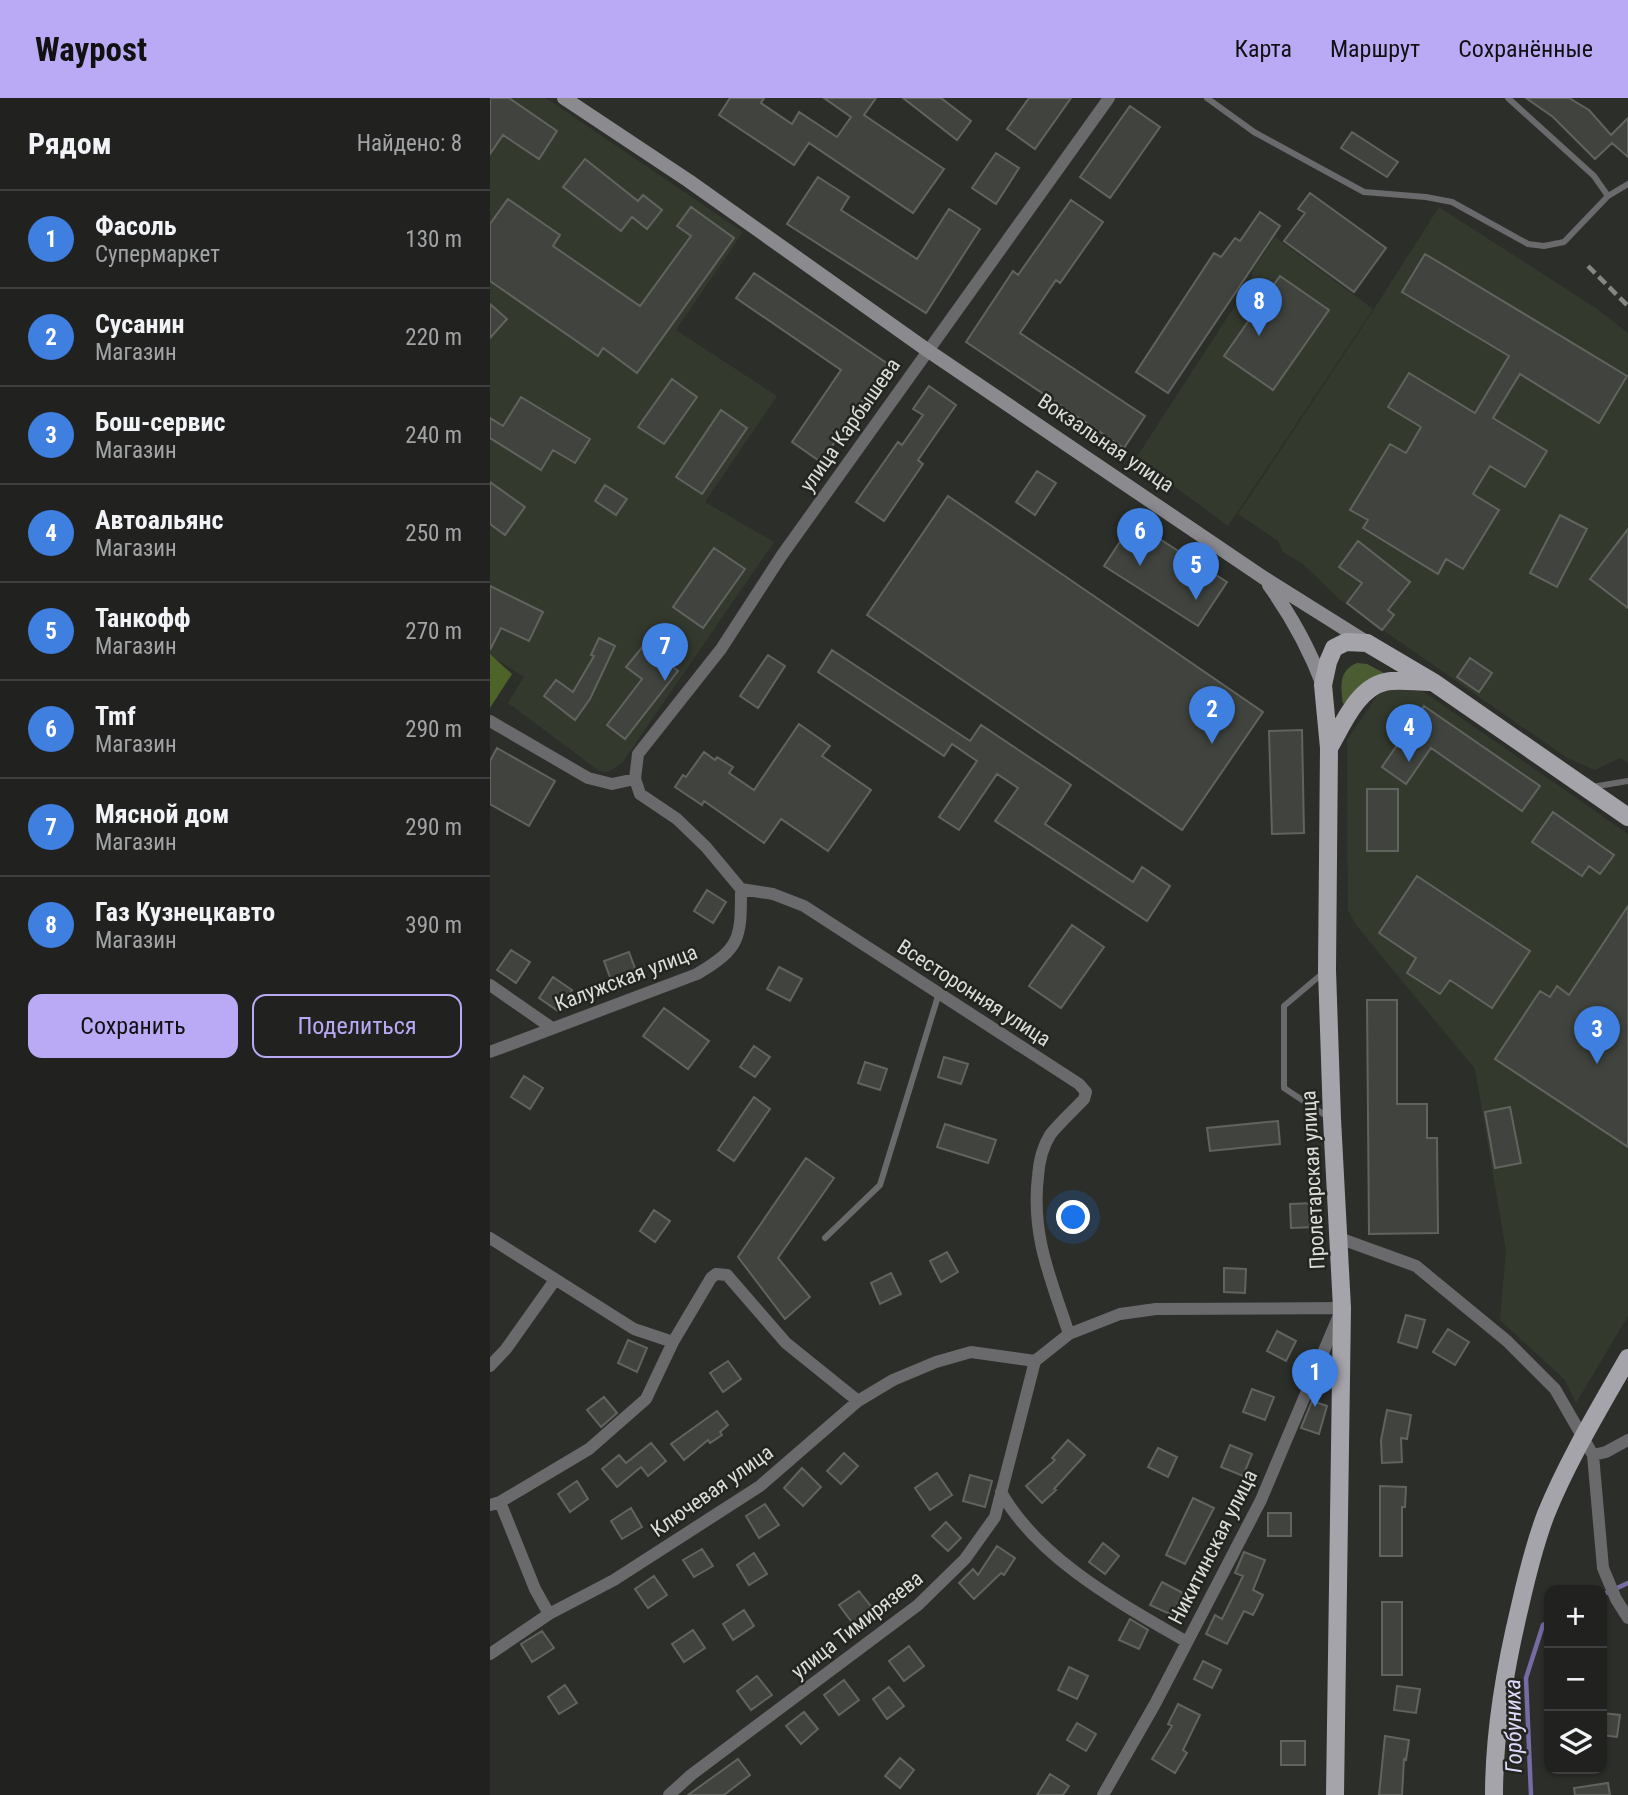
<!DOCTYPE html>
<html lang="ru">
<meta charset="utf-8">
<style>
body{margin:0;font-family:"Roboto Condensed",sans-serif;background:#2d2f2d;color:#f1f3f6}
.controls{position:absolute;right:21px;bottom:21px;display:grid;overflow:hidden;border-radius:14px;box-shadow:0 2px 5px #0004}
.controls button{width:63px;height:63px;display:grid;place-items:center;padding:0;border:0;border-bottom:2px solid #3e3f3e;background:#212220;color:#f1f3f6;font:35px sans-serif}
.you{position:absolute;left:584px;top:1120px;width:24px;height:24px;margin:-18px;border:5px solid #fff;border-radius:50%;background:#1a73e8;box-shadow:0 0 0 10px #1a73e833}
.badge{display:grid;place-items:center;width:46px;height:46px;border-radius:50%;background:#baaaf6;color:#fff;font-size:23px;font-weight:700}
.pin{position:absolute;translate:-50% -58px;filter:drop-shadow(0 2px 4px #0008)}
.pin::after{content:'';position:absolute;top:37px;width:24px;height:21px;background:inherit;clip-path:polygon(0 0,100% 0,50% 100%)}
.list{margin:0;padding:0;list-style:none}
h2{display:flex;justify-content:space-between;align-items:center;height:91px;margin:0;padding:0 28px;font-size:30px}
h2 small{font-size:23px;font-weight:400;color:#a2a4a5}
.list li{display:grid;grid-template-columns:46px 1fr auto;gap:21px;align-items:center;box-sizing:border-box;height:98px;padding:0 28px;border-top:2px solid #3e3f3e}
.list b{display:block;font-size:26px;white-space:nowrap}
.list p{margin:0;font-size:23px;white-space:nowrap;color:#a2a4a5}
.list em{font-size:23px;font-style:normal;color:#a2a4a5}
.actions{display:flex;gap:14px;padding:21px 28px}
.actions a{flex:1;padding:16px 0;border:2px solid #baaaf6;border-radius:14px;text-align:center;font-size:24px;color:#baaaf6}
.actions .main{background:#baaaf6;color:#111}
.icon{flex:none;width:38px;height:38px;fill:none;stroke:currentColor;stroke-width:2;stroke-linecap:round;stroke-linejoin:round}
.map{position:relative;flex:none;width:1138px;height:1697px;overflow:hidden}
header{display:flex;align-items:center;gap:42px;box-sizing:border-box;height:98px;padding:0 35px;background:#baaaf6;color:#111}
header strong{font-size:33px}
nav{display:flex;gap:38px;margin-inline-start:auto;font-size:24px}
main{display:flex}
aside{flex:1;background:#212220}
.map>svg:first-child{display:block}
.built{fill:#34392e}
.green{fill:#4b5c32}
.forest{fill:#4e6328}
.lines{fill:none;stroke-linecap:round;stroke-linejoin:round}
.stream{stroke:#776ba5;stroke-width:4.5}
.building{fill:#41443e;stroke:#61635e;stroke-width:2}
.lane{stroke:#6a696c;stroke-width:6}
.street{stroke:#6a696c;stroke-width:12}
.secondary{stroke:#8b8b8f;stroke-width:14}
.primary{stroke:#a5a4aa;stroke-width:18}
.rail{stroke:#858783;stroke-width:4.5;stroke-dasharray:10 5;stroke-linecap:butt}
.labels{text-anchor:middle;stroke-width:5;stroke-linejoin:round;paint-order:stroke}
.street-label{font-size:21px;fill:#dbddd9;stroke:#232520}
.water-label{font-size:23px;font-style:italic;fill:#dfd9fb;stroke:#232520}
</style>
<header>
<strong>Waypost</strong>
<nav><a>Карта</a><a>Маршрут</a><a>Сохранённые</a></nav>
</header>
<main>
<aside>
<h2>Рядом<small>Найдено: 8</small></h2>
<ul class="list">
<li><span class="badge" style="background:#3f7fe0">1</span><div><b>Фасоль</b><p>Супермаркет</p></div><em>130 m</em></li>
<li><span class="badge" style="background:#3f7fe0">2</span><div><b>Сусанин</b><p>Магазин</p></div><em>220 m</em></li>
<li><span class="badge" style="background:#3f7fe0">3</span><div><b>Бош-сервис</b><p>Магазин</p></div><em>240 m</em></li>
<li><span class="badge" style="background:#3f7fe0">4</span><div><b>Автоальянс</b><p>Магазин</p></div><em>250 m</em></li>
<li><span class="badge" style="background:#3f7fe0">5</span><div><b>Танкофф</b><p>Магазин</p></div><em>270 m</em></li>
<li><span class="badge" style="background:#3f7fe0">6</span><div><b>Tmf</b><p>Магазин</p></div><em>290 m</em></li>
<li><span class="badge" style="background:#3f7fe0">7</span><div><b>Мясной дом</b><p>Магазин</p></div><em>290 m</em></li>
<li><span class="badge" style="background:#3f7fe0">8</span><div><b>Газ Кузнецкавто</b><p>Магазин</p></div><em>390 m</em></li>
</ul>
<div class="actions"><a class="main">Сохранить</a><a>Поделиться</a></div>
</aside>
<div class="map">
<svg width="1138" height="1697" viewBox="0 0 1138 1697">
<rect width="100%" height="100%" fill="#2c2e2a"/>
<path class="built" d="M0,0H56L253,134L186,232L287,298L215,404L284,444L132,665L118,674L109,673L18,605L34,579L0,557Z
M949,109L1107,211L1138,235V665L1130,660L1105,672L1077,660L850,502L813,466L793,454L788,443L748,416L884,211Z
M785,139L883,211L738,428L646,360L761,183L762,173Z
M900,590L931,592L1138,736V1218L1086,1305L1075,1282L1010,1222L1016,1153L985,971L866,827L858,812L857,642L889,595Z"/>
<path class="green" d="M867,565L877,566L894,575L853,606C851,588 848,573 867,565Z"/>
<path class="forest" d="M0,556L22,576L0,610Z"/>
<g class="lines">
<path class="stream" d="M1112,1497L1138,1485
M1041,1697L1036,1580L1053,1527L1059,1524"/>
</g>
<path class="building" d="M0,0H19L67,33L49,61L13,37L0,56Z
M240,0H274L271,5L302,26L309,14L347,39L361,19L334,0H386L374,17L454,71L423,115L319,45L304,67L229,17Z
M413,0H451L481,23L467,42Z
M539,0H581L545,51L517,31Z
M1036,0H1079L1099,12L1121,37L1138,20V59L1122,45L1105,61L1063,19Z
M640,8L670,29L620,100L590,79Z
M862,34L908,64L897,79L851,50Z
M506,55L529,70L506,106L482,90Z
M95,61L148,103L153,97L172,112L157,131L142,119L131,133L73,89Z
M328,79L359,99L351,112L427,161L459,111L490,131L436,215L297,126Z
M820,95L896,150L864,194L794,143L815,115L808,111Z
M18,101L70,137L63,148L150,208L201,138L187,128L201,109L244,140L147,275L113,250L108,258L0,183V126Z
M581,102L613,124L570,185L566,182L530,235L655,318L634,350L476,244L523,173L528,177Z
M770,114L790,128L678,295L646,274L724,155L731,159L745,140L750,143Z
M935,156L1137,278L1109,325L1030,276L1003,320L1057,353L1035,389L1000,368L983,396L1009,412L973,471L956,461L948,476L873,430L878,422L860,412L900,346L916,355L931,329L898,309L919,275L985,315L1019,258L912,194Z
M264,175L398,266L331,364L302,344L351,272L246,200Z
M790,178L839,212L783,292L734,258Z
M0,206L17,221L0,240Z
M182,281L207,299L174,346L148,329Z
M439,288L466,307L428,362L433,366L394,423L366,404L408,344L412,347L433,317L423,311Z
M31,299L100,341L85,365L63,352L51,372L0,340V320L13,328Z
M231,312L257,330L212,396L186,379Z
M547,373L566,385L545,417L526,404Z
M0,384L35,409L15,437L0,426Z
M115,387L137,401L126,417L105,403Z
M458,398L773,614L692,732L377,517Z
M1070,417L1097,431L1067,489L1040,475Z
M643,424L737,484L708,528L614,468Z
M1138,431V510L1100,481Z
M868,443L920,484L898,512L904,517L892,532L857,505L872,485L849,469Z
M224,450L255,471L213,530L183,509Z
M0,488L53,514L39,543L11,530L0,552Z
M109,540L125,548L100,601L85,622L54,598L66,582L83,594L104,558L101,557Z
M154,547L188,573L135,641L117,627L152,581L136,569Z
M342,552L480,643L491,627L581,687L555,726L643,784L652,769L680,788L657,823L505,723L528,690L507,676L469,732L449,719L487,663L462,646L454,658L328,574Z
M278,557L295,568L268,610L250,598Z
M980,560L1002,575L989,594L967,579Z
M934,608L1050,688L1032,713L941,650L916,686L892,669Z
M309,626L340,648L332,658L381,692L338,753L291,721L274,745L214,703L212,707L185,689L193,677L196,679L214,654L225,662L227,659L243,669L239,675L264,692Z
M812,632L814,735L782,736L779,633Z
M7,650L65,683L39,728L0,706V663Z
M877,691H908V753H877Z
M1063,714L1124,757L1110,776L1099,768L1092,778L1042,744Z
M927,778L1040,853L1002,910L960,882L950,896L917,875L926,860L889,835Z
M217,792L236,804L223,825L204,813Z
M1138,808V1049L1005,961L1050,893L1060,899L1067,888L1079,897Z
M582,827L614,849L571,910L539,888Z
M21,852L40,864L26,885L7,872Z
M139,854L146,873L121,882L114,863Z
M289,869L312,881L300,903L277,891Z
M63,879L82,892L68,913L49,900Z
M877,902H907V1006H937V1040H947L948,1135L879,1136Z
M174,910L219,943L198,971L153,938Z
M264,948L280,959L265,979L250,969Z
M454,959L478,966L471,986L448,979Z
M375,964L397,971L390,992L368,985Z
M34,978L53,990L40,1011L21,999Z
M264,999L280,1011L244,1063L228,1052Z
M1020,1009L1031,1065L1005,1070L995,1014Z
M788,1023L790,1046L720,1053L717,1030Z
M455,1026L506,1042L498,1065L447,1049Z
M316,1060L344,1080L288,1160L320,1199L295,1221L248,1159Z
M825,1105V1129L801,1130L800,1106Z
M164,1112L180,1123L165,1144L150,1133Z
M457,1154L468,1174L451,1184L440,1163Z
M734,1170L756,1171L755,1195L734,1194Z
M401,1175L411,1196L390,1206L381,1185Z
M916,1217L935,1222L927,1250L908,1244Z
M958,1231L979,1244L965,1267L943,1254Z
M787,1233L806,1243L796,1263L777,1253Z
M138,1242L157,1250L147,1274L128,1265Z
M238,1263L251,1281L233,1294L220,1275Z
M762,1291L784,1299L775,1322L753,1314Z
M114,1299L127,1315L111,1329L97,1312Z
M822,1303L837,1308L829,1336L811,1330Z
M897,1312L921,1317L917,1341L911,1340L912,1364L892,1365L891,1342Z
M227,1313L238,1327L230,1334L232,1337L220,1345L218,1342L194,1362L181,1346Z
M578,1342L595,1357L564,1391L566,1392L552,1405L536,1388L565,1362L562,1360Z
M161,1345L176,1363L158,1378L151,1369L127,1389L112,1371L129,1357L136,1365Z
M740,1347L762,1356L753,1378L731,1369Z
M668,1350L687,1359L678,1379L658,1369Z
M354,1355L368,1368L351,1386L337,1373Z
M312,1370L331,1389L313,1408L294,1390Z
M447,1375L462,1397L440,1412L425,1390Z
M480,1377L502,1383L495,1409L473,1403Z
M87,1383L98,1401L80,1414L68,1396Z
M890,1388L916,1389L915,1409H912V1458H890Z
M703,1400L724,1410L695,1466L676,1457Z
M275,1406L289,1427L269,1440L256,1418Z
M141,1410L152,1429L132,1441L121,1423Z
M778,1415H801V1438H778Z
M456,1424L471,1440L458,1453L442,1438Z
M613,1445L629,1458L615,1476L599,1464Z
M507,1448L525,1460L514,1477L511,1475L484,1501L469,1485L483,1471L488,1477Z
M212,1451L223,1468L204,1479L193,1462Z
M754,1454L775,1462L763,1492L773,1497L763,1517L754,1513L737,1546L716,1536L725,1517L732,1521L753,1478L745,1475Z
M264,1455L277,1476L259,1487L247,1467Z
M164,1478L177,1497L158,1510L145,1491Z
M672,1484L693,1495L682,1517L660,1507Z
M369,1493L384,1512L364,1527L349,1507Z
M892,1504H912V1577H892Z
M254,1512L264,1528L243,1542L233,1526Z
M640,1521L658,1532L649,1551L629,1542Z
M203,1532L215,1550L194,1564L182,1546Z
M52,1533L64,1550L42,1564L31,1546Z
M419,1548L434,1568L414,1583L399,1563Z
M713,1563L731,1572L722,1590L704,1581Z
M579,1569L598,1578L587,1601L568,1592Z
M267,1578L282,1597L261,1612L247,1593Z
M354,1582L369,1602L349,1617L334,1597Z
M75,1587L87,1605L69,1616L58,1599Z
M907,1588L930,1591L926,1615L904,1612Z
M399,1589L414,1608L397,1621L383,1601Z
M688,1606L710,1617L693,1652L697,1655L685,1675L662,1661L682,1628L678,1626Z
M314,1614L328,1631L311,1646L296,1628Z
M1112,1615L1130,1617L1127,1639L1112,1637Z
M587,1625L606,1636L596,1653L577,1642Z
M895,1638L919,1642L916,1662L914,1661L912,1697H889Z
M791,1643H815V1667H791Z
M410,1660L424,1672L410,1690L395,1678Z
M248,1661L260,1677L234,1697H198Z
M560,1676L579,1688L573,1697H547Z
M1118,1685L1120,1697H1085L1084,1690Z"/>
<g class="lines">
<path class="lane" d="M717,0L764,34L874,94L936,99L962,104L1038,146L1054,148L1074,144L1118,98L1138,86
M1018,0L1104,78L1118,98
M1102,689L1138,683
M833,875L794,908V990L838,1019
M335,1140L390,1087L449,895"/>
<path class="street" d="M0,623L98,680L122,686L145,681
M0,887L62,930
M0,954L207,876C251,850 251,840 251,791
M0,1140L144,1231L183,1244
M849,1140L926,1168L1017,1243L1065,1291L1103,1357L1113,1470L1126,1501L1138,1520
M579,1236C561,1181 541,1138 548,1078C549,1064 552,1050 560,1037C570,1024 583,1013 594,1001L596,994L589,986L314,808L283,796L251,791L216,749L187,721L150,696L145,681L148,656L231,551L292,457L619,0
M545,1263L579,1236L630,1216L666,1211L852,1210L771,1402L665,1606L613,1697
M0,1268L16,1251L65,1182
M1103,1357L1116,1354L1138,1342
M511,1394C549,1462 632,1506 697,1544
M10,1404L45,1491L59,1516
M0,1407L10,1404L99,1351L156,1301L183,1244L221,1180L226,1176L237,1177L296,1245L368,1303
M0,1556L59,1516L124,1482L270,1388L368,1303L403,1282L446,1264L481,1254L545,1263
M179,1697L201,1677L428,1507L475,1461L505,1419L545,1263"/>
<path class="secondary" d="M74,0L199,83L437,252L774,480L876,544
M779,487C802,519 819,550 833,587"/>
<path class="primary" d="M839,650C852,628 867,590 895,584C908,581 926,584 939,584
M845,1697L852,1210L842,1021L837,872L839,650L833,587L838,564L844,550L856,544L877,545L943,584L1138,719
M1004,1697C1004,1632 1015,1570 1030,1508C1037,1477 1045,1445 1056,1416C1078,1362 1109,1311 1138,1260"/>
<path class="rail" d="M1098,168L1138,208"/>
</g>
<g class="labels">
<g class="street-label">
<text transform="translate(360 327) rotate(-55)" y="7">улица Карбышева</text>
<text transform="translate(616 345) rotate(34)" y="7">Вокзальная улица</text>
<text transform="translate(136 880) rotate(-21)" y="7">Калужская улица</text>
<text transform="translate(484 895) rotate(33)" y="7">Всесторонняя улица</text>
<text transform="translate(823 1082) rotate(-93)" y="7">Пролетарская улица</text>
<text transform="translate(222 1393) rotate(-35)" y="7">Ключевая улица</text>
<text transform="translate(723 1449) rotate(-63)" y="7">Никитинская улица</text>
<text transform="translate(367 1527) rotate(-38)" y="7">улица Тимирязева</text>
</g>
<g class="water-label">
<text transform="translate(1023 1628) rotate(-91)" y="8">Горбуниха</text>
</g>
</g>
</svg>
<div class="controls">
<button>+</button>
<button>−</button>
<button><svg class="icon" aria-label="layers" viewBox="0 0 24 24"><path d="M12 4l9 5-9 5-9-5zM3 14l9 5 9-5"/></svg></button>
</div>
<div class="you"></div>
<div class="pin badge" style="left:825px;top:1309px;background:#3f7fe0">1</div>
<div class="pin badge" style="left:722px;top:646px;background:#3f7fe0">2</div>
<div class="pin badge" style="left:1107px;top:966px;background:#3f7fe0">3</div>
<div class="pin badge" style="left:919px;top:664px;background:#3f7fe0">4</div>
<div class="pin badge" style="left:706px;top:502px;background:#3f7fe0">5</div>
<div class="pin badge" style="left:650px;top:468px;background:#3f7fe0">6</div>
<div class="pin badge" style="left:175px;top:583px;background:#3f7fe0">7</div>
<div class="pin badge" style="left:769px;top:238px;background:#3f7fe0">8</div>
</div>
</main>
